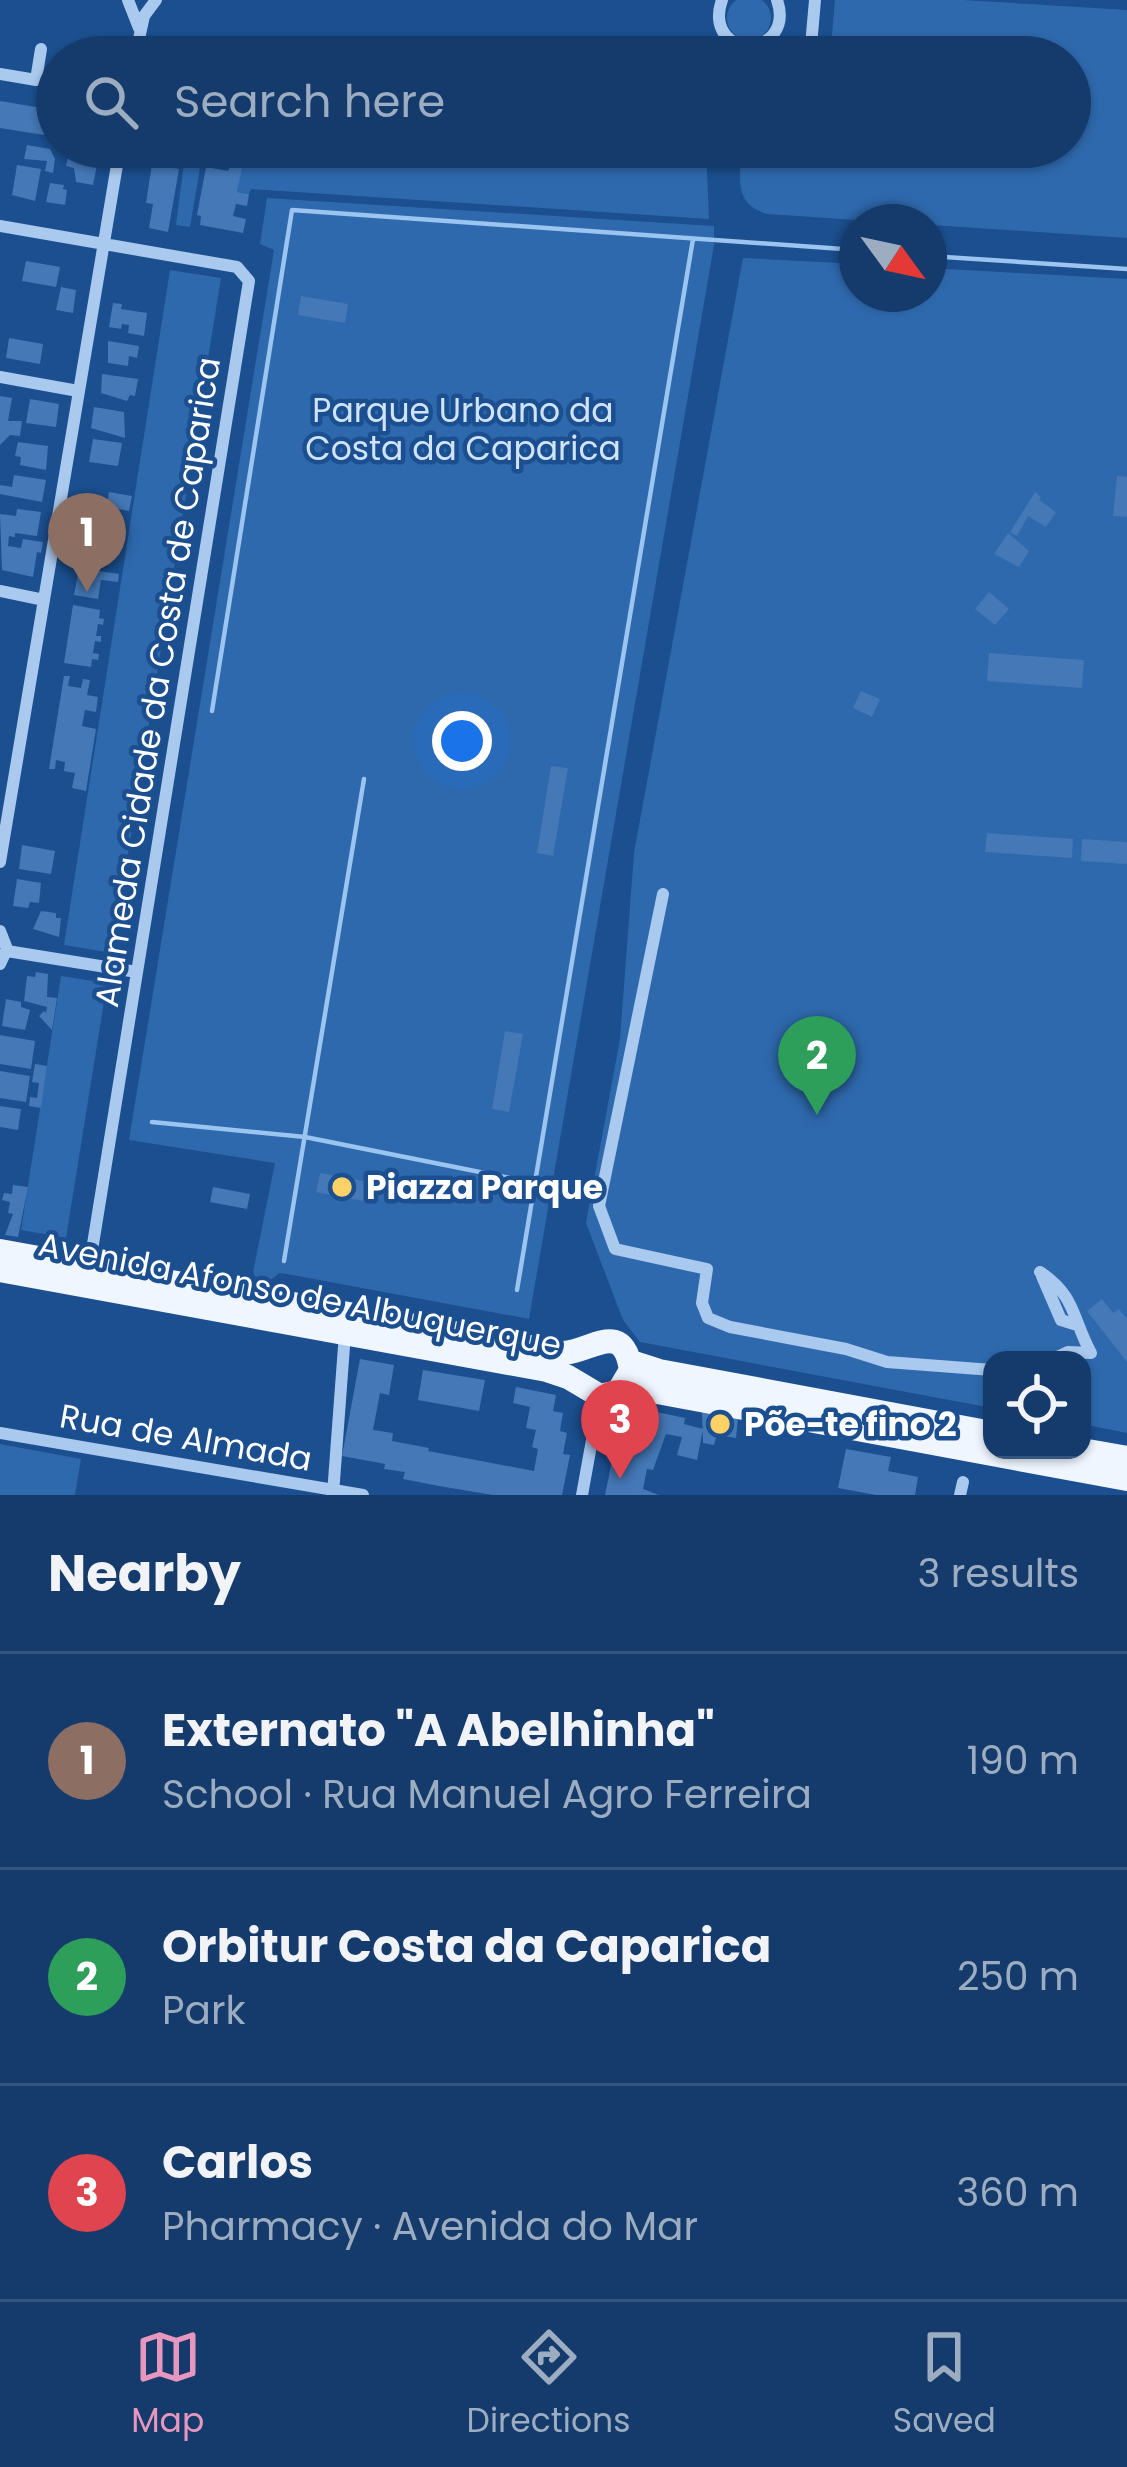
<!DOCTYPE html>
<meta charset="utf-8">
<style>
body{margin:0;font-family:Poppins,sans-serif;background:#214673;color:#f1f3f6}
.controls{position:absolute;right:36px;bottom:36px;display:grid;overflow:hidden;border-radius:24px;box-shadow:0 3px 9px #0004}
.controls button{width:108px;height:108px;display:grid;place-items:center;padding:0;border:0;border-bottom:3px solid #33557e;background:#143b6b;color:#f1f3f6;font:60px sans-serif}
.compass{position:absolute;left:839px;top:204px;width:108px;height:108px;border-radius:50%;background:#143b6b;box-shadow:0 3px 9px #0004;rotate:123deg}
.you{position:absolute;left:462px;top:741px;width:42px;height:42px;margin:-30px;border:9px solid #fff;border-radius:50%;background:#1a73e8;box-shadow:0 0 0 18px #1a73e833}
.badge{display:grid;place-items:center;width:78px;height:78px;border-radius:50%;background:#e797bd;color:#fff;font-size:39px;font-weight:700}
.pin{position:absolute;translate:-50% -99px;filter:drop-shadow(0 3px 6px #0008)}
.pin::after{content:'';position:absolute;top:63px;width:42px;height:36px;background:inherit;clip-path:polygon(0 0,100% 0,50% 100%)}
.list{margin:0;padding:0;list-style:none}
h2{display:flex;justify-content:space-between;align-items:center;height:156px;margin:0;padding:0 48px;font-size:51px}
h2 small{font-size:39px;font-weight:400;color:#9dadc1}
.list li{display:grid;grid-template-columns:78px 1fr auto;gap:36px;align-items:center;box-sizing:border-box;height:216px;padding:0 48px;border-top:3px solid #33557e}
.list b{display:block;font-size:45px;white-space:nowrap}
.list p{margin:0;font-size:39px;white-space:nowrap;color:#9dadc1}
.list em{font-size:39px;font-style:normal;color:#9dadc1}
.icon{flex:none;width:66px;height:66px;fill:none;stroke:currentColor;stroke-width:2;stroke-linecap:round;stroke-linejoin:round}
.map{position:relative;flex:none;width:1127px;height:1495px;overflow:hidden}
.search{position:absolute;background:#143b6b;box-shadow:0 3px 9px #0004;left:36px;right:36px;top:36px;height:132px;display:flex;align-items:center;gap:30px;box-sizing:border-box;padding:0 42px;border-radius:66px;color:#9dadc1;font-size:45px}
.sheet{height:804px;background:#143b6b}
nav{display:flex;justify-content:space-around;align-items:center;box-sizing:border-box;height:168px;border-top:3px solid #33557e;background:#143b6b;font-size:33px;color:#9dadc1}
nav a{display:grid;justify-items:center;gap:6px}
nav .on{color:#e797bd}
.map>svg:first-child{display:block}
.green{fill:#2e69ad}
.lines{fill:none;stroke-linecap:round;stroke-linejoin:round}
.stream{stroke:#9cc4f0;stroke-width:4.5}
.building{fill:#4478b7}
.minor{stroke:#a9c9ee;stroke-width:12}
.primary{stroke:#f0f6ff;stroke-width:24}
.poi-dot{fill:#ffd166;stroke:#1b4f8f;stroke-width:4.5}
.labels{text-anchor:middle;stroke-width:9;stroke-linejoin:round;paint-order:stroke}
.park-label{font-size:33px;fill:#cfe3fa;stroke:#1b4f8f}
.street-label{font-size:33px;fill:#fff;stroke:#1b4f8f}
.poi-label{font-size:33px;font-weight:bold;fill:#fff;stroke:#1b4f8f;text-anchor:start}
</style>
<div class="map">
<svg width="1127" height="1495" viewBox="0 0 1127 1495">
<rect width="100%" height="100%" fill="#1b4f8f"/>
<path class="green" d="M727 18a22 22 0 1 1 44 0a22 22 0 1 1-44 0Z
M835,0H963L1127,10V238L767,214C733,204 740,177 742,147H1070V57H830Z
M186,147H706L709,219L251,189L249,194L237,192L241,168L201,162L190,227L176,225Z
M267,198L714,226V245L529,1319L287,1274L279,1273L270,1281L256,1278L253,1272L275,1163L129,1140L274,250L260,244Z
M743,258L857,264V294H929V268L1127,279V1433L1082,1424V1360H992V1408L640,1342L623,1320L586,1223L620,1039L634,853Z
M170,270L221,278L112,953L64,945Z
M61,976L107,983L66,1238L21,1230Z
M0,1444L81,1459L75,1495H0Z"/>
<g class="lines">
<path class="stream" d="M929,256L1127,269
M212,711L292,210L857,250
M152,1122L305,1137L510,1178
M284,1261L364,779
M517,1290L693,239"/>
</g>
<path class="building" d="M0,101L48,109L44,135L0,128Z
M27,145L50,149L55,159L53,173L45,171L47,161L24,159Z
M68,158L97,165L93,185L76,182L74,168L66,166Z
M152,164L179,169L168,232L149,228L153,204L146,203Z
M17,165L41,169L35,201L12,195Z
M230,166L242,168L237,192L249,194L247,206L236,204L233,216L246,219L243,233L200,225L201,216L197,215L206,167L228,171Z
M50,183L64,185L63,189L67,190L65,205L46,202Z
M26,261L60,267L56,287L22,281Z
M61,287L76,290L73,313L56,310Z
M301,296L348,304L345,323L298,315Z
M113,303L122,304L121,309L147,313L144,336L128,333L129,325L122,324L121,329L109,327Z
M9,338L43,344L40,364L6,358Z
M108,341L139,346L137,358L129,356L128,366L108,363Z
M102,374L138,379L135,396L130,395L127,401L101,393Z
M0,396L12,398L8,421H22L20,436L10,435L0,445Z
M30,399L59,404L56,427L26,423Z
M94,407L124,412L125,438L91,428Z
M93,439L122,443L118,466L89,462Z
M18,442L48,446L46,470L20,465L21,457L15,456Z
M14,475L46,480L42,502L0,494V485L12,487Z
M1117,476L1127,477V517L1113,516Z
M109,492L132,496L129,511L119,509L116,532L92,528L95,509L106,511Z
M1035,492L1041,497L1039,500L1056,512L1046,527L1028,516L1017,536L1010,532Z
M17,509L41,512L37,536L15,533V537L9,536L8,546L21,548L23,539L43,542L41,553L37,552L33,577L2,570L0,514L16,516Z
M1008,533L1029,551L1019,567L994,554Z
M74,539L104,543L100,569L75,562L76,555L72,554Z
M79,568L119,574L118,582L101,580L98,599L74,595Z
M989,592L1009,609L995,625L975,609Z
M73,605L100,610L99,618L104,619L103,625L98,624L96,636H101V642L95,641L93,653L99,654L98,660L92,659L91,667L64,663Z
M989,653L1084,660L1082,688L987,681Z
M64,676H70L68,686L81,688L83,679L90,680L87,695L98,697L96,712L85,710L82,726L96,729L86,791L72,788L75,773L64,771L65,762L56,760L55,769H49Z
M861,691L880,699L872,717L853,708Z
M551,766L568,768L553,856L537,853Z
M987,833L1073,839L1072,858L985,852Z
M1082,839L1127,842V864L1081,861Z
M22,845L55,851L51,874L19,869Z
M17,879L41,883L39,903L30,902L28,908L13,906Z
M41,911L56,913V918H61L59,937L33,929Z
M36,972L48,974L47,997L57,998L52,1030L39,1016L44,1011L46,1013L47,1007L24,1001L27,976L35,977Z
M6,999L21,1002V1007L30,1010L25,1030L2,1026Z
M505,1031L523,1034L509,1112L492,1109Z
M0,1035L35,1041L31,1069L0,1064Z
M35,1064L47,1066L41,1108L29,1106L30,1097L37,1098L39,1083L32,1082Z
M0,1071L30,1076L26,1102L0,1098Z
M0,1106L21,1109L18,1130L0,1127Z
M320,1173L368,1182L364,1201L316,1192Z
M13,1185L28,1187L18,1237L5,1235L13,1214L8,1213L10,1202L2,1200L4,1193L12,1194Z
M213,1187L250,1194L247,1209L210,1202Z
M1102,1299L1113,1313L1119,1309L1127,1319V1362L1087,1311Z
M360,1359L394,1365L389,1395L380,1393L373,1430L393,1433L392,1441L429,1448L428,1451L534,1471L538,1449L532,1447L536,1430L526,1428L530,1407L513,1403L516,1387L556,1395L553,1411L563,1413L560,1431L567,1433L563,1454L570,1455L562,1495H493L439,1486L403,1479L405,1472L384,1469L385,1464L342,1456Z
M423,1370L485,1380L479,1411L418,1400Z
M647,1410L685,1418L684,1424L703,1429L697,1460L677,1455L682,1437L666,1434L653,1470L647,1469L643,1489L659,1495H605L612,1461L620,1463L625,1444L639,1447Z
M702,1412L738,1418L736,1438L717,1435L714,1445L703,1443Z
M846,1449L891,1457L888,1471L918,1477L915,1495H876L838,1488Z"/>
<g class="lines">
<path class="minor" d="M128,0L139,28
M722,0C714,22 722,40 744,47C772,46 786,26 777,0
M135,57L144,16L156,0
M810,57L815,0
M0,74L36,80L41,49
M0,226L237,267L249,281L93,1244
M0,377L78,391
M0,591L44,600
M0,862L120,147
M663,894L599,1206L615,1249L707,1269L702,1303L708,1318L730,1327L846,1349L887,1362L992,1370
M0,931L7,949L0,964
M7,951L137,972
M1040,1272C1076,1296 1072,1318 1091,1353L1068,1352L1051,1360
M1042,1276L1061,1320L1077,1325
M0,1433L363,1495
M333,1494L345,1333
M582,1495L600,1396
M960,1495L963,1482"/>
<path class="primary" d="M0,1251L564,1353C592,1351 623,1319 631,1370L618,1392L600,1396L568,1377L547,1370L0,1270
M631,1362L659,1371L992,1433
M625,1386L1127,1479
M1082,1450L1127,1458"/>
</g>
<g class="poi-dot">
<circle cx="342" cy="1187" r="12"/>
<circle cx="720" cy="1424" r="12"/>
</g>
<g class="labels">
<g class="park-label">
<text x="463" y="422">Parque Urbano da<tspan x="463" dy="38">Costa da Caparica</tspan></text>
</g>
<g class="street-label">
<text transform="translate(157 682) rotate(-81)" y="12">Alameda Cidade da Costa de Caparica</text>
<text transform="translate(300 1294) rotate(11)" y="12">Avenida Afonso de Albuquerque</text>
<text transform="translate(186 1437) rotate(10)" y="12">Rua de Almada</text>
</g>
<g class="poi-label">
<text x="366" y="1199">Piazza Parque</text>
<text x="744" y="1436">Põe-te fino 2</text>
</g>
</g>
</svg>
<div class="controls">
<button><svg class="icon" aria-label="locate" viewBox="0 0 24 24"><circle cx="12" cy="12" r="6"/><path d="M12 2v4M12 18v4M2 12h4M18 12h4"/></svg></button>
</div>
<svg class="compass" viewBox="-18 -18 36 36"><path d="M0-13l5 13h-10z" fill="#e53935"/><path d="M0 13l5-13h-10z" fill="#9dadc1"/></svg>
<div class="you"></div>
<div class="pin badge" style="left:87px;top:592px;background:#8d6e63">1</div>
<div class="pin badge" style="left:817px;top:1115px;background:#2e9e5b">2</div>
<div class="pin badge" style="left:620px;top:1479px;background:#e0444e">3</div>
<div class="search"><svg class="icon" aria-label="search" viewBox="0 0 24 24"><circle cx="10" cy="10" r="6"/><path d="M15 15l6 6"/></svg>Search here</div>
</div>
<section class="sheet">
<h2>Nearby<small>3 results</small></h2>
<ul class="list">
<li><span class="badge" style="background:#8d6e63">1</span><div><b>Externato &quot;A Abelhinha&quot;</b><p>School · Rua Manuel Agro Ferreira</p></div><em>190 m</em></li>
<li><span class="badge" style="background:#2e9e5b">2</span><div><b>Orbitur Costa da Caparica</b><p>Park</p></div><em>250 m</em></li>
<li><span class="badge" style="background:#e0444e">3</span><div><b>Carlos</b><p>Pharmacy · Avenida do Mar</p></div><em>360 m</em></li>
</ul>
</section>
<nav>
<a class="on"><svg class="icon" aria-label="map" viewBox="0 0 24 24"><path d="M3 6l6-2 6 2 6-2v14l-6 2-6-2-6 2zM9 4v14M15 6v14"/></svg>Map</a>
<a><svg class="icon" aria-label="directions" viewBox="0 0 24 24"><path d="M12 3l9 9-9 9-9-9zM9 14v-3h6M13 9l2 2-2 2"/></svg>Directions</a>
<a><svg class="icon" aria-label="saved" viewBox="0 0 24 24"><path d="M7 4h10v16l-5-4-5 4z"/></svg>Saved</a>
</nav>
